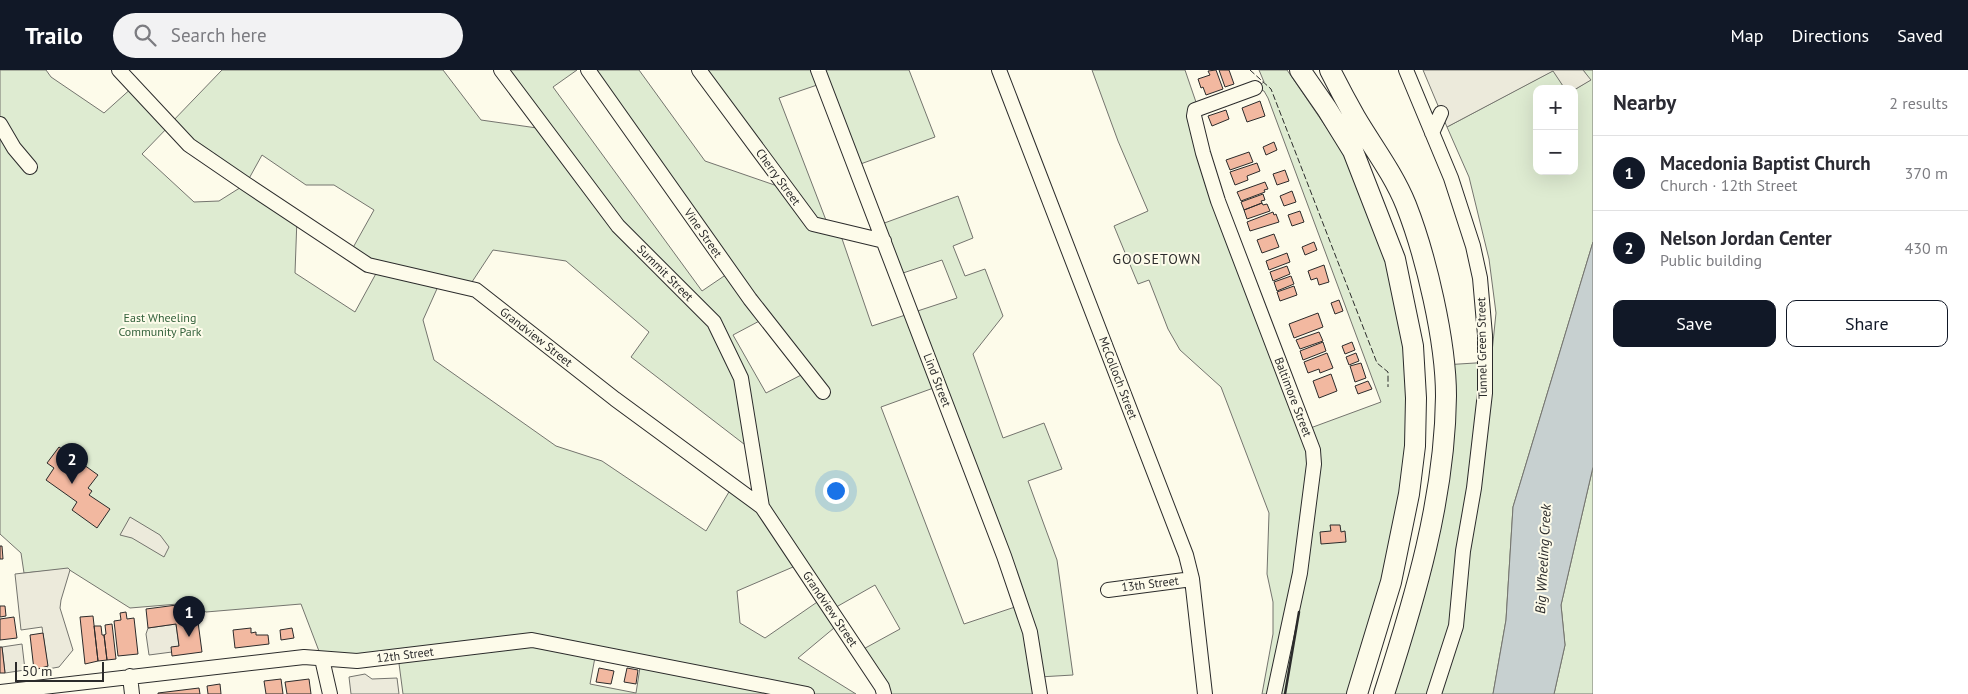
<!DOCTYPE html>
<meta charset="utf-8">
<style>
body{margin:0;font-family:"PT Sans",sans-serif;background:#f2f2f3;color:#2b2b33}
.controls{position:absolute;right:15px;top:15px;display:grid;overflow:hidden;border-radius:10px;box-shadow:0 5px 20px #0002}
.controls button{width:45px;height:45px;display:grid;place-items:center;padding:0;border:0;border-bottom:1px solid #e1e1e2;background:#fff;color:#2b2b33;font:25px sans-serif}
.scale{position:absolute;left:15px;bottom:12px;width:89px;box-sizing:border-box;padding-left:5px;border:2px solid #2b2b2b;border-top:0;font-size:14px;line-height:18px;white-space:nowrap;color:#2b2b2b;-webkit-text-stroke:4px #fdfbea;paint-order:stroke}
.you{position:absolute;left:835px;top:420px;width:18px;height:18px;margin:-12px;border:4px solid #fff;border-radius:50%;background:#1a73e8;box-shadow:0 0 0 8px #1a73e833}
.badge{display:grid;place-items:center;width:32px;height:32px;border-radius:50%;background:#111827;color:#fff;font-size:16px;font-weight:700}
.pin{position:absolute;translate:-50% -41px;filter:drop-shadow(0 1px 2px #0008)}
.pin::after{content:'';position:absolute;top:26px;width:18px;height:15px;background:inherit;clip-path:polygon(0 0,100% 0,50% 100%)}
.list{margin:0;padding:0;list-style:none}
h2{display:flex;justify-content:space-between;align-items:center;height:65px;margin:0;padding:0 20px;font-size:21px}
h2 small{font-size:16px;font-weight:400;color:#7c7c81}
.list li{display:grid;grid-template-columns:32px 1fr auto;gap:15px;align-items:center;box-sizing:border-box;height:75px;padding:0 20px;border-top:1px solid #e1e1e2}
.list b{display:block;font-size:19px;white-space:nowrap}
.list p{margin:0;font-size:16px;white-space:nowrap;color:#7c7c81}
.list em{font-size:16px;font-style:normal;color:#7c7c81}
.actions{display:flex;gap:10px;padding:15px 20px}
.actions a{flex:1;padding:11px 0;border:1px solid #111827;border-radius:10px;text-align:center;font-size:18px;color:#111827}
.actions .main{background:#111827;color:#fff}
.icon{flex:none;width:28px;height:28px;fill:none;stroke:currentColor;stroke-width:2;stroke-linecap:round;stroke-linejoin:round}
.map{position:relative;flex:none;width:1593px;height:624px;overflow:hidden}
header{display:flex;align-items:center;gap:30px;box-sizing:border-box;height:70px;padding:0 25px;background:#111827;color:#fff}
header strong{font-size:24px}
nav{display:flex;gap:28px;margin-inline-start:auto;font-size:18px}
.search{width:350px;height:45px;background:#f2f2f3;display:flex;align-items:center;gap:12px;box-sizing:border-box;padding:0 18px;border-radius:28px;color:#7c7c81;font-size:19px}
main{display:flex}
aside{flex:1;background:#fff}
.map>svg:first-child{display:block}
.green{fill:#deebd1;stroke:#74746e;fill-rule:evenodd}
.parking{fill:#eceadb;stroke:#74746e}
.water{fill:#c7d0d0;stroke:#74746e}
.building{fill:#f2b8a0;stroke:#2b2b2b}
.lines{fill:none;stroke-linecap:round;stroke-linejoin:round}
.minor-casing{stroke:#2b2b2b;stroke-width:16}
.highway-casing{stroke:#2b2b2b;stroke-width:22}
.minor{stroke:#fdfbea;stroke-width:14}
.highway{stroke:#fdfbea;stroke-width:20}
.fence{stroke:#2b2b2b;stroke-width:1;stroke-dasharray:6 2.5;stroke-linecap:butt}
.wall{stroke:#2b2b2b;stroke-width:2.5}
.labels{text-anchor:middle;stroke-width:4;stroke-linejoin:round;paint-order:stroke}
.street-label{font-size:12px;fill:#2b2b2b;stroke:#fdfbea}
.park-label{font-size:12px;fill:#34623c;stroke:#fdfbea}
.neighbourhood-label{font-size:14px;letter-spacing:1px;fill:#2b2b2b;stroke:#fdfbea}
.water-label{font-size:14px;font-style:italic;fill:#2b2b2b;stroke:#fdfbea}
</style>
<header>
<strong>Trailo</strong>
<div class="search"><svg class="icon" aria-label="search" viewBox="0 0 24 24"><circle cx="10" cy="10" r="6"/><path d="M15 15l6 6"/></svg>Search here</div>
<nav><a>Map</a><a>Directions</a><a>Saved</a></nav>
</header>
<main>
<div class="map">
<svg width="1593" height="624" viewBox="0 0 1593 624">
<rect width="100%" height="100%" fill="#fdfbea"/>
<path class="green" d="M0,0H46L51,7L104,43L134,16L170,54L222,0H443L481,50L544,59L502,0H577L553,17L702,221L730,202L588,0H639L705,91L786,119L699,0H909L935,67L855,96L823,13L779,28L829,158L839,160L872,256L957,228L942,190L897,205L879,155L958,126L973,168L953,176L965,206L985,199L1003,246L973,284L1003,368L1044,353L1062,399L1028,411L1057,490L1073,605L1039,607L1040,624H884L858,582L900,559L875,515L831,540L840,553L798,588L856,624H403L398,586L322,589L301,534L206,542L190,533L130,538L68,499L24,503L21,483L0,464ZM170,55L246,114L219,131L194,132L142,84ZM262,85L306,115H334L374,140L350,183L379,198L355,242L295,203L297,148L246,114ZM493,180L566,191L649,262L631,287L753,381L762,437L733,415L706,461L602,391L556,376L434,290L423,250L440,212L468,218ZM765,248L807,302L766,323L733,265ZM939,316L1021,535L964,554L881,337ZM800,494L823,528L765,568L740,553L737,521ZM596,582L641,591L636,623L590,614Z
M1092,0H1185L1198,38L1194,45L1305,360L1381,332L1268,28L1264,21L1255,18L1264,12L1259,0H1287L1350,92L1377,141L1413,276L1409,424L1347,624H1262L1273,564V532L1267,504L1269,443L1221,317L1180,280L1168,259L1149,210L1138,214L1114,156L1148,141L1118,71Z
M1554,0L1565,19H1537V101H1574V20L1590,10L1583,0H1593V172L1513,437L1506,550L1493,624H1387L1437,426L1443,295L1491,292L1496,243L1489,189L1469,107L1447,57Z
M1593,397V624H1554L1565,575L1561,535Z"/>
<path class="parking" d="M1423,0H1583L1591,10L1574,20L1565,19L1553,1L1447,57Z
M130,447L160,465L169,477L164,487L132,468L120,465Z
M68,498L70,500L61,530L60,538L73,580L59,597L48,599L42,557L21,560L15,504Z
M176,554L179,576L172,582L149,585L146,564L148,558Z
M22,574L25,600L5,603L2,577Z
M365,604L372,609L397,608L399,624H351L349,607Z"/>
<path class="water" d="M1593,172V397L1561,535L1565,575L1554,624H1493L1506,550L1513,437Z"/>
<path class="building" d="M1216,0L1223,19L1206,25L1203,17L1201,18L1198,9L1210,5L1208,1Z
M1219,0H1229L1234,14L1225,17Z
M1260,31L1265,46L1247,52L1242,38Z
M1226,40L1229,49L1212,56L1208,46Z
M1274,72L1277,80L1266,85L1263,77Z
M1249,82L1253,92L1230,100L1226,90Z
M1257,93L1260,101L1247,106L1248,110L1235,115L1230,102Z
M1285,100L1289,111L1277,115L1273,104Z
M1265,112L1268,119L1264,120L1265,122L1241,131L1237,122Z
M1292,121L1296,132L1284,136L1280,126Z
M1263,124L1265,130L1261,131L1262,133L1244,140L1241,132Z
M1262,133L1263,135L1267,134L1270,141L1247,149L1244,140Z
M1300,141L1304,152L1292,156L1288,145Z
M1273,142L1274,145L1276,144L1279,152L1250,161L1247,152Z
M1274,164L1279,177L1262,183L1257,170Z
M1314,172L1317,180L1305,185L1302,177Z
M1287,183L1290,192L1269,200L1266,191Z
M1324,195L1329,212L1319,215L1317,208L1311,210L1308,201Z
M1287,196L1290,204L1273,211L1270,202Z
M1291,206L1294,214L1277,221L1274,212Z
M1294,216L1297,225L1280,231L1277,222Z
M1339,230L1343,241L1335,244L1331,233Z
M1318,243L1323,257L1294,268L1289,254Z
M1319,262L1323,271L1300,279L1296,270Z
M1323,272L1326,281L1303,290L1300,281Z
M1352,272L1355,280L1345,284L1342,276Z
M1327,283L1333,298L1320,303L1319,299L1308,303L1304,292Z
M1356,283L1359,291L1349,295L1346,287Z
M1361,293L1366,308L1355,312L1350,296Z
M1331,304L1337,321L1319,328L1313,311Z
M1368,311L1372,319L1358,324L1355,316Z
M59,377L98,405L88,418L92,421L89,425L110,439L97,458L72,440L77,432L46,410L54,398L47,393Z
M1330,455H1340L1341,462L1345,461L1346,472L1321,474L1320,462L1331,461Z
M0,476H2L3,489H0Z
M200,532L202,551L198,552L202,582L172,586L171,577L179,576L176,554L148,558L146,539Z
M0,536H5L6,546L0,547Z
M126,542L127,549L134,548L138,584L118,586L114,551L121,550L120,543Z
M93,546L98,591L85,594L80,547Z
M14,547L17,568L0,570V549Z
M112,554L116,589L107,590L104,565L106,564L105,555Z
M94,556H101L102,565H104L107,590L98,591Z
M251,558V563L256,562V565H268L269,574L235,578L233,560Z
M292,558L294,568L281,570L280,560Z
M43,563L48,596L34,600L30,565Z
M0,577H2L5,603H0Z
M599,598L614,601L611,614L596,612Z
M627,598L638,600L636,614L624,612Z
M281,609L283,624H266L264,611Z
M309,609L311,624H287L285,612Z
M220,614L221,624H208L207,616Z
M199,618L200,624H158V623Z"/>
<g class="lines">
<g class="minor-casing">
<path id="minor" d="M119,0L189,75L246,114L368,195L476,220L615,329L762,437L882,617L884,624
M501,0L618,156L714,252L741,308L762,437
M588,0L750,229L823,322
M699,0L813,154L884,171
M818,0L1004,486L1030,562L1040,624
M999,0L1186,485L1192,509L1205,624
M1406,0L1451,108L1473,176L1480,208L1485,265V323L1474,418L1463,481L1456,556L1434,624
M1255,18L1195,40L1194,46L1203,83L1218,131L1313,380L1314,394L1300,503L1274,624
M0,54L14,78L30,97
M1432,63L1441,43
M1108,520L1192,509
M322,589L330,624
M130,606L132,624
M0,622L304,587L357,591L532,570L807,624"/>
</g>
<g class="highway-casing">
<path id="highway" d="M1300,0L1327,39L1353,81L1395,189L1413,276L1416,328L1415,376L1409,424L1391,512L1357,624
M1330,0C1338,16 1346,31 1355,47C1372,76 1393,103 1406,135C1426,186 1446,271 1446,326C1445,428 1415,528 1384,624"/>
</g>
<use href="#minor" class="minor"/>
<use href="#highway" class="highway"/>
<path class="fence" d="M1250,0L1271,19L1377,293L1388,302V317"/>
<path class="wall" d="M1285,624L1299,542"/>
</g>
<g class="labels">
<g class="street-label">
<text transform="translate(778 107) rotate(54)" y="4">Cherry Street</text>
<text transform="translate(703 163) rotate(55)" y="4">Vine Street</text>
<text transform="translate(665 203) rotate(45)" y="4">Summit Street</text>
<text transform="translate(536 267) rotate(38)" y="4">Grandview Street</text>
<text transform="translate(1482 278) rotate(-91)" y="4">Tunnel Green Street</text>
<text transform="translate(1118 308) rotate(69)" y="4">McColloch Street</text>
<text transform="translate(937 310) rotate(69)" y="4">Lind Street</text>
<text transform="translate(1293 327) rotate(69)" y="4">Baltimore Street</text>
<text transform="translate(1150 514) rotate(-7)" y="4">13th Street</text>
<text transform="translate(830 539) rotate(56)" y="4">Grandview Street</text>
<text transform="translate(405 585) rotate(-7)" y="4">12th Street</text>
</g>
<g class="park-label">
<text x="160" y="252">East Wheeling<tspan x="160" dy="14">Community Park</tspan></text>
</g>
<g class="neighbourhood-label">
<text x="1157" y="194">GOOSETOWN</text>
</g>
<g class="water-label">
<text transform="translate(1543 489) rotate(-87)" y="5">Big Wheeling Creek</text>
</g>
</g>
</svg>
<div class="controls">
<button>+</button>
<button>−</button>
</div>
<div class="scale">50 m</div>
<div class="you"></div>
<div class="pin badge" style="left:189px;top:567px">1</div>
<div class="pin badge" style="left:72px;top:414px">2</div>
</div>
<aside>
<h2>Nearby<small>2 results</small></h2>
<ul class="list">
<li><span class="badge">1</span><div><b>Macedonia Baptist Church</b><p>Church · 12th Street</p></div><em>370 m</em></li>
<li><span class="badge">2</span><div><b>Nelson Jordan Center</b><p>Public building</p></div><em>430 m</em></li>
</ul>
<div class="actions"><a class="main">Save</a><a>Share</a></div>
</aside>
</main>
